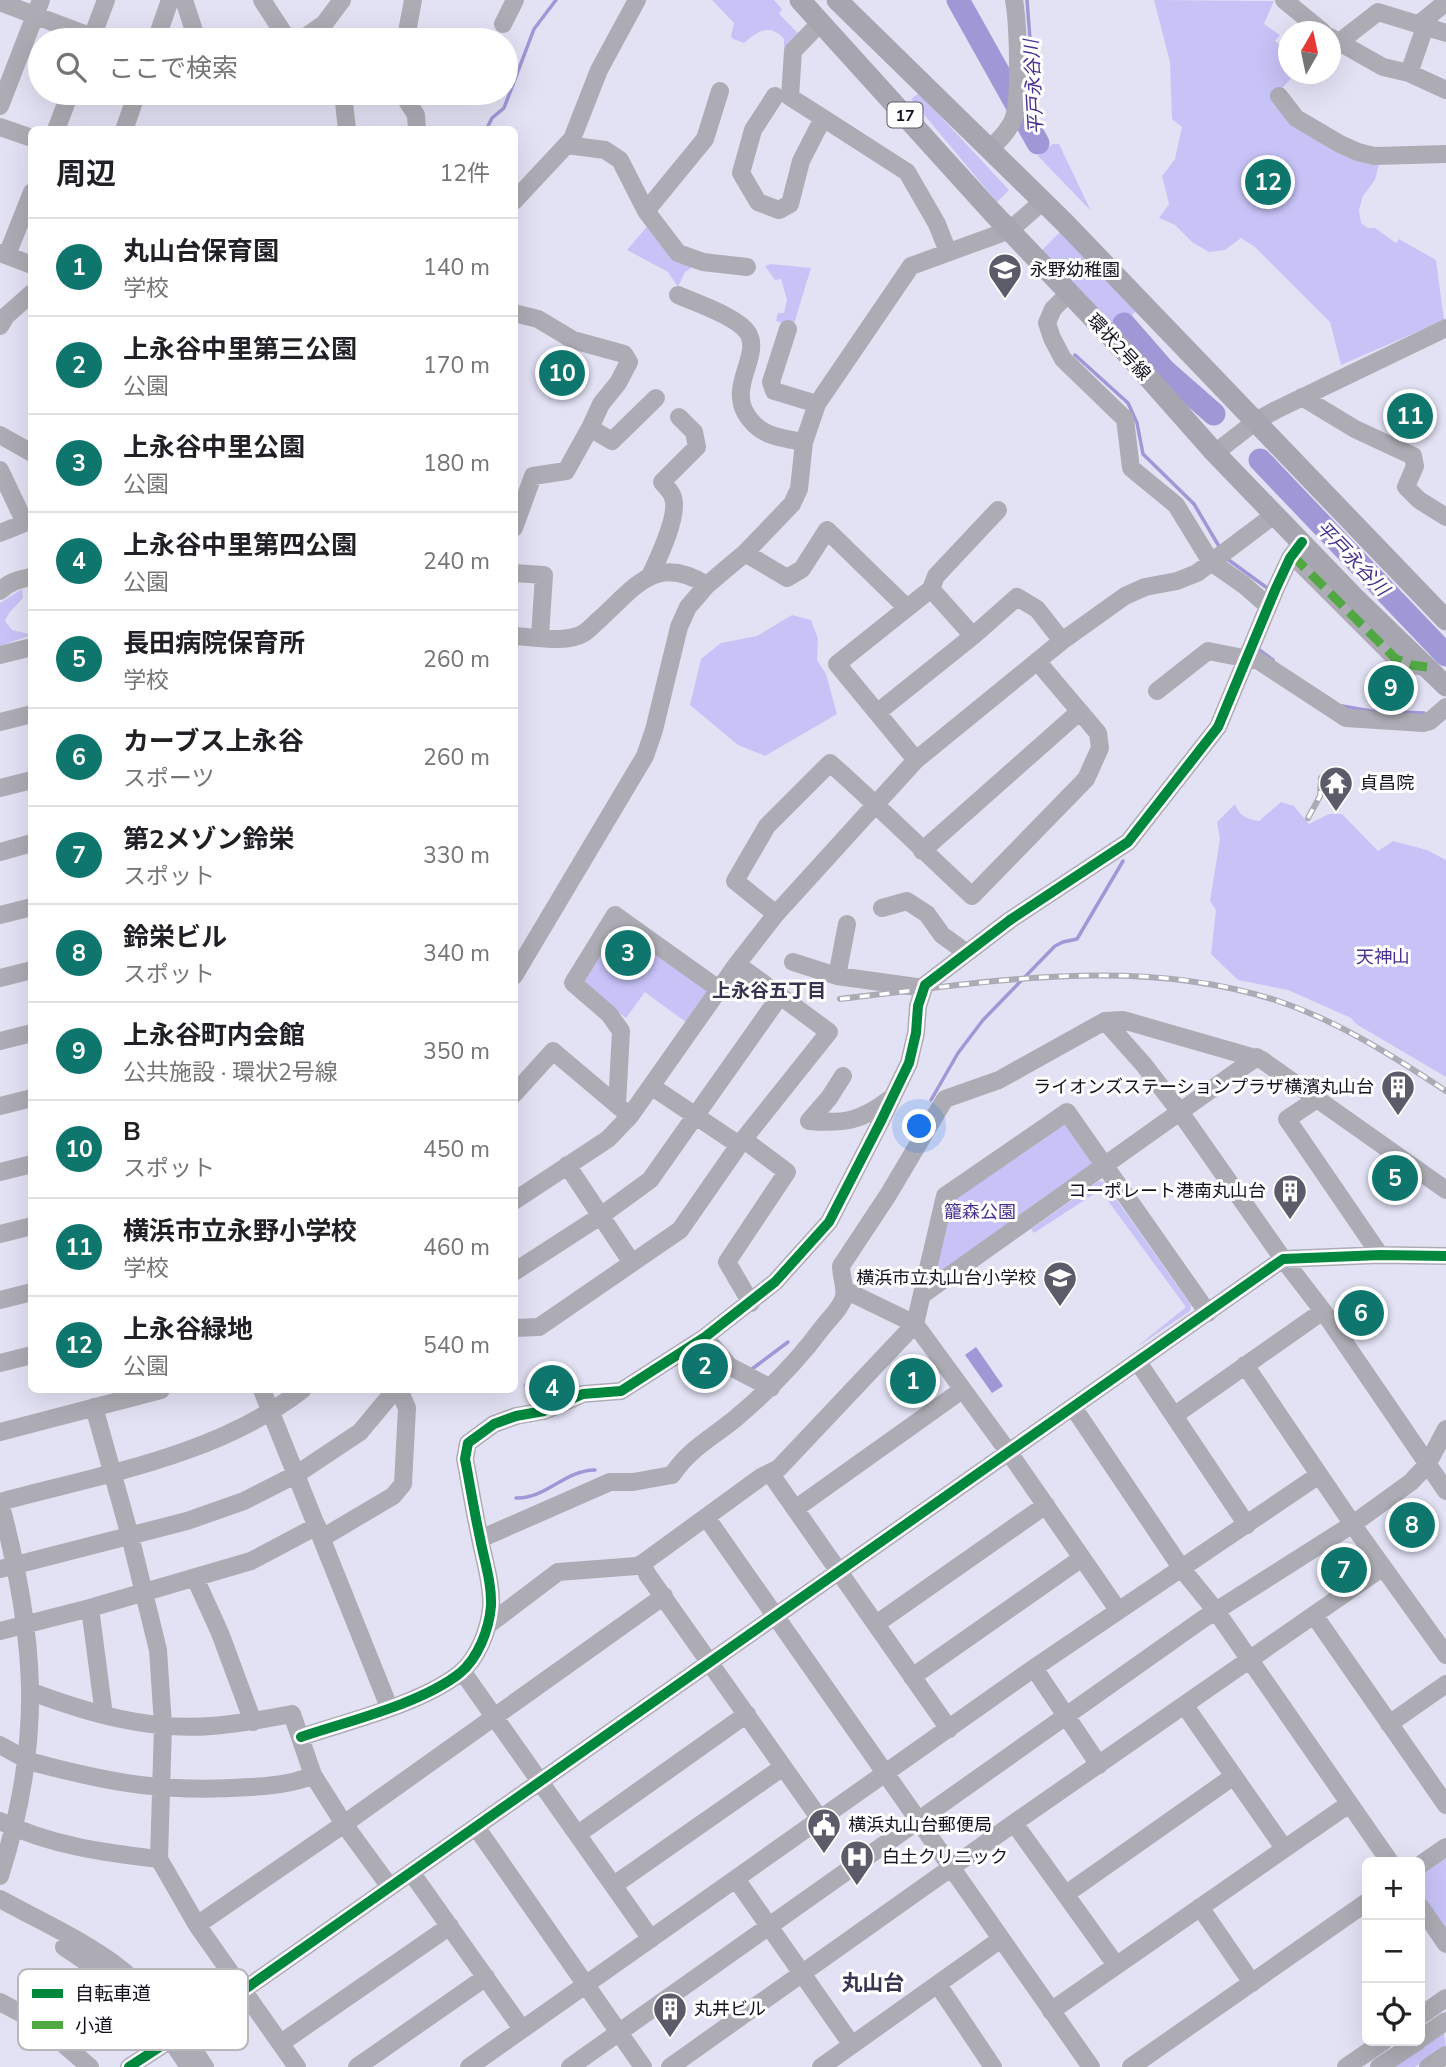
<!DOCTYPE html>
<html lang="ja">
<meta charset="utf-8">
<style>
body{margin:0;font-family:"Nunito Sans","Noto Sans JP",sans-serif;background:#f2f2f2;color:#202124}
.controls{position:absolute;right:21px;bottom:21px;display:grid;overflow:hidden;border-radius:10px;box-shadow:0 7px 28px #0002}
.controls button{width:63px;height:63px;display:grid;place-items:center;padding:0;border:0;border-bottom:2px solid #e0e0e0;background:#fff;color:#202124;font:35px sans-serif}
.compass{position:absolute;left:1278px;top:21px;width:63px;height:63px;border-radius:50%;background:#fff;box-shadow:0 7px 28px #0002;rotate:9deg}
.you{position:absolute;left:920px;top:1127px;width:24px;height:24px;margin:-18px;border:5px solid #fff;border-radius:50%;background:#1a73e8;box-shadow:0 0 0 10px #1a73e833}
.badge{display:grid;place-items:center;width:46px;height:46px;border-radius:50%;background:#0f766e;color:#fff;font-size:23px;font-weight:700}
.pin{position:absolute;translate:-50% -50%;border:4px solid #fff;box-shadow:0 2px 7px #0006}
.list{margin:0;padding:0;list-style:none}
h2{display:flex;justify-content:space-between;align-items:center;height:91px;margin:0;padding:0 28px;font-size:30px}
h2 small{font-size:23px;font-weight:400;color:#757577}
.list li{display:grid;grid-template-columns:46px 1fr auto;gap:21px;align-items:center;box-sizing:border-box;height:98px;padding:0 28px;border-top:2px solid #e0e0e0}
.list b{display:block;font-size:26px;white-space:nowrap}
.list p{margin:0;font-size:23px;white-space:nowrap;color:#757577}
.list em{font-size:23px;font-style:normal;color:#757577}
.icon{flex:none;width:38px;height:38px;fill:none;stroke:currentColor;stroke-width:2;stroke-linecap:round;stroke-linejoin:round}
.map{position:relative;flex:none;width:1446px;height:2067px;overflow:hidden}
.search{position:absolute;background:#fff;box-shadow:0 7px 28px #0002;left:28px;top:28px;width:490px;height:77px;display:flex;align-items:center;gap:18px;box-sizing:border-box;padding:0 24px;border-radius:38px;color:#757577;font-size:26px}
.panel{position:absolute;background:#fff;box-shadow:0 7px 28px #0002;left:28px;top:126px;width:490px;height:1267px;border-radius:10px}
.map>svg:first-child{display:block}
.green{fill:#c7c3f7}
.water{fill:#a098d6}
.lines{fill:none;stroke-linecap:round;stroke-linejoin:round}
.stream{stroke:#a098d6;stroke-width:3.5}
.river{stroke:#a098d6;stroke-width:23}
.minor{stroke:#adacb4;stroke-width:18}
.major{stroke:#a7a6b0;stroke-width:21}
.rail-casing{stroke:#ababb5;stroke-width:6}
.rail{stroke:#fff;stroke-width:3.5;stroke-dasharray:10;stroke-linecap:butt}
.quiet{stroke:#51a843;stroke-width:9;stroke-dasharray:18 9;stroke-linecap:butt}
.cycleway-casing{stroke:#fff;stroke-width:15}
.cycleway{stroke:#00873e;stroke-width:10}
.labels{text-anchor:middle;stroke-width:6;stroke-linejoin:round;paint-order:stroke}
.shield{fill:#fff;stroke:#5a5962;stroke-width:2}
.shield-label{font-size:16px;font-weight:bold;fill:#13121e}
.poi-label{font-size:18px;fill:#13121e;stroke:#fff;text-anchor:start}
.street-label{font-size:18px;fill:#13121e;stroke:#fff}
.park-label{font-size:18px;fill:#463190;stroke:#fff}
.water-label{font-size:19px;font-style:italic;fill:#45308f;stroke:#fff}
.neighbourhood-label{font-size:19px;font-weight:bold;fill:#373550;stroke:#fff}
.quarter-label{font-size:21px;font-weight:bold;fill:#373550;stroke:#fff}
.key{fill:#fff;stroke:#b8b8bc;stroke-width:2}
.key-label{font-size:19px;fill:#13121e}
</style>
<div class="map">
<svg width="1446" height="2067" viewBox="0 0 1446 2067">
<rect width="100%" height="100%" fill="#e3e2f5"/>
<path class="green" d="M712,0H774L782,9L779,14L799,34L786,50H784V39C770,23 758,31 744,43L733,39L731,36L734,23Z
M1154,0L1274,1L1264,24L1280,35L1275,41L1288,52V74H1295L1275,96L1380,160L1375,180L1363,196L1359,210L1361,223L1368,228H1375L1396,243L1399,239L1436,260L1444,320L1341,365L1330,322L1255,247L1241,238L1225,250L1209,252L1192,242L1175,225L1159,218L1169,204L1162,176L1175,159L1182,127L1172,119L1170,62Z
M919,93L1009,190L997,202L911,99Z
M1053,144H1059L1091,211L1038,156Z
M650,223L694,266L685,272L678,287L668,272L627,250Z
M1060,232L1136,311L1117,329L1042,250Z
M771,264L811,268L793,327L776,321L778,313H784L787,300L781,279L775,280L765,266Z
M22,589L23,598L9,613L5,621L12,630L29,634V636L0,646V603Z
M792,615L811,620L818,639L817,660L826,674L837,714L765,756L738,745L690,705L701,659L721,643L757,636Z
M1281,802L1294,806L1309,824L1329,814H1342L1378,851L1393,841L1427,850L1446,860V1077L1356,1024L1351,1018L1288,990L1238,980L1211,954L1216,910L1210,901L1220,839L1217,822L1235,804C1239,816 1247,819 1259,821Z
M617,924L710,991L687,1023L645,992L626,1018L581,982Z
M1056,1124L1069,1125L1093,1160L1091,1167L942,1275L933,1272L948,1200Z
M1099,1181L1104,1182L1191,1305L1190,1311L1134,1349L1186,1307L1100,1190L1034,1233L1031,1229Z
M705,1344L729,1372L706,1390L680,1359Z
M560,1370L577,1379L581,1391L533,1409L523,1384Z
M1446,1855V1935L1420,1898V1873Z
M1444,2032L1446,2047L1415,2067H1386Z"/>
<path class="water" d="M976,1347L1003,1386L992,1393L965,1355Z"/>
<g class="lines">
<path class="stream" d="M1027,0L1038,143
M486,130L492,118L504,108L534,29L556,0
M1075,355L1128,403L1137,423L1143,454L1194,504L1220,548
M1226,558L1270,590
M1259,647L1258,649L1273,660
M1342,706L1371,711L1424,713
M931,1100L958,1053L983,1020L1055,946L1063,942L1077,939L1123,861
M752,1369L788,1342
M516,1498C546,1499 565,1470 595,1470"/>
<path class="river" d="M958,0L1038,143
M1124,324L1165,371L1214,414
M1260,460L1446,655"/>
<path class="minor" d="M184,0L197,40
M262,0L288,40
M1284,0L1323,32
M0,2L100,40
M821,22L793,51L790,97L823,118
M503,24L515,0
M1418,25L1446,2
M1330,37L1383,67L1409,73L1446,90
M91,40L106,0
M156,40L170,0
M301,40L324,24L342,0
M402,40L407,32L413,0
M1338,43L1378,12L1446,33
M1409,73L1425,27
M343,93L347,130
M402,93L416,115L417,130
M775,96L753,130L741,173L758,202L779,210L790,204L801,161L823,118L907,172L937,224L948,252
M1279,96L1296,118L1340,144L1358,152L1374,156L1446,154
M0,106L41,0
M0,127L32,138
M56,130L70,93
M124,130L137,93
M567,145L605,150L620,160L646,211L678,253L703,262L747,267
M989,150C998,141 1008,132 1013,120C1021,101 1018,22 1014,0
M514,201L572,139L599,70L637,0
M646,211L705,139L720,91
M0,253L32,265
M7,255L32,192
M1069,293L1053,309L1047,323L1052,338L1063,359L1125,419L1131,468L1176,505L1211,562L1244,585L1268,606
M678,295C696,303 738,317 748,333C761,355 730,384 745,412C758,436 779,438 804,442
M514,313L538,319L573,340L624,354L629,362L618,383L601,404L590,428L566,471L533,476L514,528
M0,326L6,316L32,293
M788,329L771,382L774,391L817,404
M1302,397L1355,429L1413,456L1415,466L1406,487L1419,500L1446,517
M590,428L612,441L656,398
M0,435L32,453
M1215,453L1256,421L1276,410L1446,328
M0,470L25,523L0,533
M745,553L787,578L802,569L827,530L907,608
M1292,555L1396,659L1412,665L1427,667
M514,573L544,575L540,637
M650,576C658,559 681,512 672,495C670,490 665,486 662,482L697,447L694,432L679,417
M931,589L936,576L998,510
M0,591C9,582 19,579 32,577
M514,636C535,637 566,644 584,633C590,629 595,623 601,618C637,585 656,554 707,585
M0,655L32,647
M1157,691L1208,651L1259,661L1346,718L1423,723L1430,721L1446,707
M878,712L973,636L1017,597L1037,609L1062,641
M0,722L32,714
M916,760L837,664L931,589L973,636
M0,788L32,780
M922,851L1079,712
M0,852L32,843
M882,908L907,901L927,914L942,935L967,953
M776,914L735,881L767,826L830,763C879,806 924,852 972,896L1086,779L1100,748L1098,733L1037,661
M0,915L32,907
M793,962L837,976L924,988
M514,976L645,756L654,730L679,627L688,607L707,585L745,553L792,504L799,489L804,442L817,404L911,266L1010,230L1042,202
M837,976L847,924
M0,978L32,970
M1105,1021L1144,1065L1180,1112L1283,1259L1323,1311L1446,1491
M0,1041L32,1033
M651,1086L739,1145
M514,1094L553,1051L624,1111
M1317,1099L1287,1119L1380,1255
M617,1105L621,1031L609,1014L573,983L615,915L720,990
M0,1106L32,1098
M809,1121C845,1124 861,1121 890,1099
M809,1121L829,1098L843,1076
M743,1139L787,1172L727,1262L751,1303
M567,1165L632,1263
M0,1172L32,1164
M514,1201L608,1139L630,1116L737,964L776,914L916,760L1062,641L1125,596L1145,587L1177,581L1197,573L1274,515
M0,1234L32,1226
M514,1272L602,1215L650,1180L780,996
M845,1290L915,1324L1015,1461L1118,1610
M922,1295L1257,1057
M0,1300L32,1292
M514,1328L539,1327L680,1230L739,1145L829,1032L737,964
M705,1337L729,1366L771,1388
M1138,1362L1247,1525
M0,1363L32,1355
M1245,1365L1360,1535L1446,1655
M262,1390L389,1707
M94,1407L130,1536L158,1650L163,1725L159,1859L197,1925L297,2067
M1073,1407L1182,1569L1216,1611L1390,1862
M1175,1415L1323,1311
M0,1432L161,1390
M770,1473L949,1729
M0,1502C36,1639 44,1739 0,1876
M0,1502C103,1474 216,1456 302,1390
M795,1509L962,1390
M706,1517L1091,2067
M322,1538L393,1496L403,1484L407,1408L399,1390
M480,1539L610,1482H633L672,1475C690,1448 712,1438 736,1418C768,1391 797,1362 822,1328C829,1319 841,1308 844,1297C846,1288 841,1276 841,1266L888,1195L945,1099L999,1080L1105,1021L1123,1020L1262,1060L1446,1190
M643,1563L647,1574L820,1819
M0,1569L187,1521L244,1501L297,1474L360,1432L395,1390
M195,1578L220,1633L253,1722
M90,1608L104,1715
M1314,1615L1446,1805
M876,1624L1046,1505
M488,1625L558,1572L637,1566L643,1563L761,1477L779,1468L915,1324L945,1196L1067,1112L1208,1313
M0,1631L90,1608L251,1561L317,1526
M1034,1668L1099,1765
M462,1671L651,1939
M912,1677L1082,1558
M32,1692C88,1713 150,1731 211,1726C238,1724 265,1719 292,1714L313,1775L344,1824L390,1887
M1185,1706L1284,1848
M1389,1724L1446,1684
M301,1737C348,1721 421,1704 460,1673C478,1658 489,1630 491,1606C492,1583 484,1560 480,1538C474,1511 470,1485 465,1459L468,1443L494,1424L516,1416L544,1411L583,1394L621,1391L705,1337L775,1282L829,1222L880,1123L909,1063L916,1033L918,1006L925,985L1010,920L1128,842L1218,727L1276,588L1290,558L1302,542
M0,1745L27,1760L36,1763C114,1784 169,1793 250,1787C270,1786 295,1784 313,1775
M0,1821C49,1845 105,1853 159,1859
M1014,1823L1116,1965
M476,1827L643,2067
M578,1834L747,1714
M1420,1865L1446,1847
M411,1872L522,2029
M736,1879L852,2045
M614,1885L783,1767
M1066,1894L1234,1776
M0,1899C40,1921 85,1941 121,1969C155,1996 182,2031 205,2067
M1420,1906L1446,1944
M1200,1907L1252,1983
M197,1925L344,1824L664,1596
M64,1947L132,1993L162,2027L189,2067
M938,1985L993,2067
M0,2002L39,2023L90,2067
M1051,2011L1349,1804
M1420,2016L1446,1998
M1420,2039L1446,2021
M281,2043L450,1926
M129,2067L201,2020L1283,1259L1380,1255L1446,1256
M357,2067L486,1977
M469,2067L1034,1668L1319,1475
M570,2067L1203,1619L1353,1524L1411,1482L1427,1465L1446,1429
M670,2067L1014,1823L1383,1567
M821,2067L1001,1939
M1131,2067L1367,1902
M1346,2067L1384,2041
M1379,2067L1418,2041
M1428,2067L1446,2055"/>
<path class="major" d="M800,0L992,212L1131,358L1215,453L1355,598L1446,686
M837,0L1064,222L1446,620"/>
<g class="rail-casing">
<path id="rail" d="M1308,818L1320,796L1321,778
M840,999C984,983 1136,954 1278,1001C1338,1021 1393,1056 1446,1091"/>
</g>
<use href="#rail" class="rail"/>
<path class="quiet" d="M1292,555L1396,659L1412,665L1427,667"/>
<g class="cycleway-casing">
<path id="cycleway" d="M301,1737C348,1721 421,1704 460,1673C478,1658 489,1630 491,1606C492,1583 484,1560 480,1538C474,1511 470,1485 465,1459L468,1443L494,1424L516,1416L544,1411L583,1394L621,1391L705,1337L775,1282L829,1222L880,1123L909,1063L916,1033L918,1006L925,985L1010,920L1128,842L1218,727L1276,588L1290,558L1302,542
M129,2067L201,2020L1283,1259L1380,1255L1446,1256"/>
</g>
<use href="#cycleway" class="cycleway"/>
</g>
<defs>
<g id="school-pin" transform="scale(1.75)"><path d="M0 17L-7.5 6A9.5 9.5 0 1 1 7.5 6Z" fill="#5c5b69" stroke="#fff"/><path d="M0-5L7-2L0 1L-7-2ZM-4 1L0 2.5L4 1V4Q0 6-4 4Z" fill="#fff"/></g>
<g id="temple-pin" transform="scale(1.75)"><path d="M0 17L-7.5 6A9.5 9.5 0 1 1 7.5 6Z" fill="#5c5b69" stroke="#fff"/><path d="M0-6L5-2H3V0L6.5 2.5H4V6H1.5V3h-3V6H-4V2.5H-6.5L-3 0V-2H-5Z" fill="#fff"/></g>
<g id="building-pin" transform="scale(1.75)"><path d="M0 17L-7.5 6A9.5 9.5 0 1 1 7.5 6Z" fill="#5c5b69" stroke="#fff"/><path d="M-4-6H4V6H1V3H-1V6H-4ZM-2.5-4.3h1.7v1.8h-1.7ZM.8-4.3h1.7v1.8H.8ZM-2.5-1h1.7V.8h-1.7ZM.8-1h1.7V.8H.8Z" fill="#fff"/></g>
<g id="civic-pin" transform="scale(1.75)"><path d="M0 17L-7.5 6A9.5 9.5 0 1 1 7.5 6Z" fill="#5c5b69" stroke="#fff"/><path d="M-.6-6.5H3V-4.5H.6V-3L4-1V1h2V6H-6V1h2V-1L-.6-3ZM-1.2 2.5V6h2.4V2.5Z" fill="#fff"/></g>
<g id="hospital-pin" transform="scale(1.75)"><path d="M0 17L-7.5 6A9.5 9.5 0 1 1 7.5 6Z" fill="#5c5b69" stroke="#fff"/><path d="M-5-5h3v3.5h4V-5h3V5h-3V1.5h-4V5h-3Z" fill="#fff"/></g>
</defs>
<g fill-rule="evenodd">
<use href="#school-pin" x="1005" y="270"/>
<use href="#temple-pin" x="1336" y="783"/>
<use href="#building-pin" x="1398" y="1087"/>
<use href="#building-pin" x="1290" y="1191"/>
<use href="#school-pin" x="1060" y="1278"/>
<use href="#civic-pin" x="824" y="1825"/>
<use href="#hospital-pin" x="857" y="1857"/>
<use href="#building-pin" x="670" y="2009"/>
</g>
<g class="labels">
<rect class="shield" x="887.5" y="102.5" width="35" height="25" rx="5"/>
<g class="shield-label">
<text x="905" y="121">17</text>
</g>
<g class="poi-label">
<text x="1030" y="276">永野幼稚園</text>
<text x="1360" y="789">貞昌院</text>
<text x="1374" y="1093" text-anchor="end">ライオンズステーションプラザ横濱丸山台</text>
<text x="1266" y="1197" text-anchor="end">コーポレート港南丸山台</text>
<text x="1036" y="1284" text-anchor="end">横浜市立丸山台小学校</text>
<text x="848" y="1831">横浜丸山台郵便局</text>
<text x="882" y="1863">白土クリニック</text>
<text x="694" y="2015">丸井ビル</text>
</g>
<g class="street-label">
<text transform="translate(1119 347) rotate(47)" y="6">環状2号線</text>
</g>
<g class="park-label">
<text x="1383" y="963">天神山</text>
<text x="980" y="1218">籠森公園</text>
</g>
<g class="water-label">
<text transform="translate(1033 87) rotate(-93)" y="7">平戸永谷川</text>
<text transform="translate(1353 558) rotate(46)" y="7">平戸永谷川</text>
</g>
<g class="neighbourhood-label">
<text x="769" y="997">上永谷五丁目</text>
</g>
<g class="quarter-label">
<text x="873" y="1990">丸山台</text>
</g>
</g>
<rect x="18" y="1969" width="230" height="81" rx="10" class="key"/>
<rect x="32" y="1989" width="31" height="9" fill="#00873e"/>
<rect x="32" y="2021" width="31" height="8" fill="#51a843"/>
<g class="key-label">
<text x="75" y="2000">自転車道</text>
<text x="75" y="2032">小道</text>
</g>
</svg>
<div class="controls">
<button>+</button>
<button>−</button>
<button><svg class="icon" aria-label="locate" viewBox="0 0 24 24"><circle cx="12" cy="12" r="6"/><path d="M12 2v4M12 18v4M2 12h4M18 12h4"/></svg></button>
</div>
<svg class="compass" viewBox="-18 -18 36 36"><path d="M0-13l5 13h-10z" fill="#e53935"/><path d="M0 13l5-13h-10z" fill="#757577"/></svg>
<div class="you"></div>
<div class="pin badge" style="left:913px;top:1381px">1</div>
<div class="pin badge" style="left:705px;top:1366px">2</div>
<div class="pin badge" style="left:628px;top:953px">3</div>
<div class="pin badge" style="left:552px;top:1388px">4</div>
<div class="pin badge" style="left:1395px;top:1178px">5</div>
<div class="pin badge" style="left:1361px;top:1313px">6</div>
<div class="pin badge" style="left:1344px;top:1570px">7</div>
<div class="pin badge" style="left:1412px;top:1525px">8</div>
<div class="pin badge" style="left:1391px;top:688px">9</div>
<div class="pin badge" style="left:562px;top:373px">10</div>
<div class="pin badge" style="left:1410px;top:416px">11</div>
<div class="pin badge" style="left:1268px;top:182px">12</div>
<div class="search"><svg class="icon" aria-label="search" viewBox="0 0 24 24"><circle cx="10" cy="10" r="6"/><path d="M15 15l6 6"/></svg>ここで検索</div>
<section class="panel">
<h2>周辺<small>12件</small></h2>
<ul class="list">
<li><span class="badge">1</span><div><b>丸山台保育園</b><p>学校</p></div><em>140 m</em></li>
<li><span class="badge">2</span><div><b>上永谷中里第三公園</b><p>公園</p></div><em>170 m</em></li>
<li><span class="badge">3</span><div><b>上永谷中里公園</b><p>公園</p></div><em>180 m</em></li>
<li><span class="badge">4</span><div><b>上永谷中里第四公園</b><p>公園</p></div><em>240 m</em></li>
<li><span class="badge">5</span><div><b>長田病院保育所</b><p>学校</p></div><em>260 m</em></li>
<li><span class="badge">6</span><div><b>カーブス上永谷</b><p>スポーツ</p></div><em>260 m</em></li>
<li><span class="badge">7</span><div><b>第2メゾン鈴栄</b><p>スポット</p></div><em>330 m</em></li>
<li><span class="badge">8</span><div><b>鈴栄ビル</b><p>スポット</p></div><em>340 m</em></li>
<li><span class="badge">9</span><div><b>上永谷町内会館</b><p>公共施設 · 環状2号線</p></div><em>350 m</em></li>
<li><span class="badge">10</span><div><b>B</b><p>スポット</p></div><em>450 m</em></li>
<li><span class="badge">11</span><div><b>横浜市立永野小学校</b><p>学校</p></div><em>460 m</em></li>
<li><span class="badge">12</span><div><b>上永谷緑地</b><p>公園</p></div><em>540 m</em></li>
</ul>
</section>
</div>
